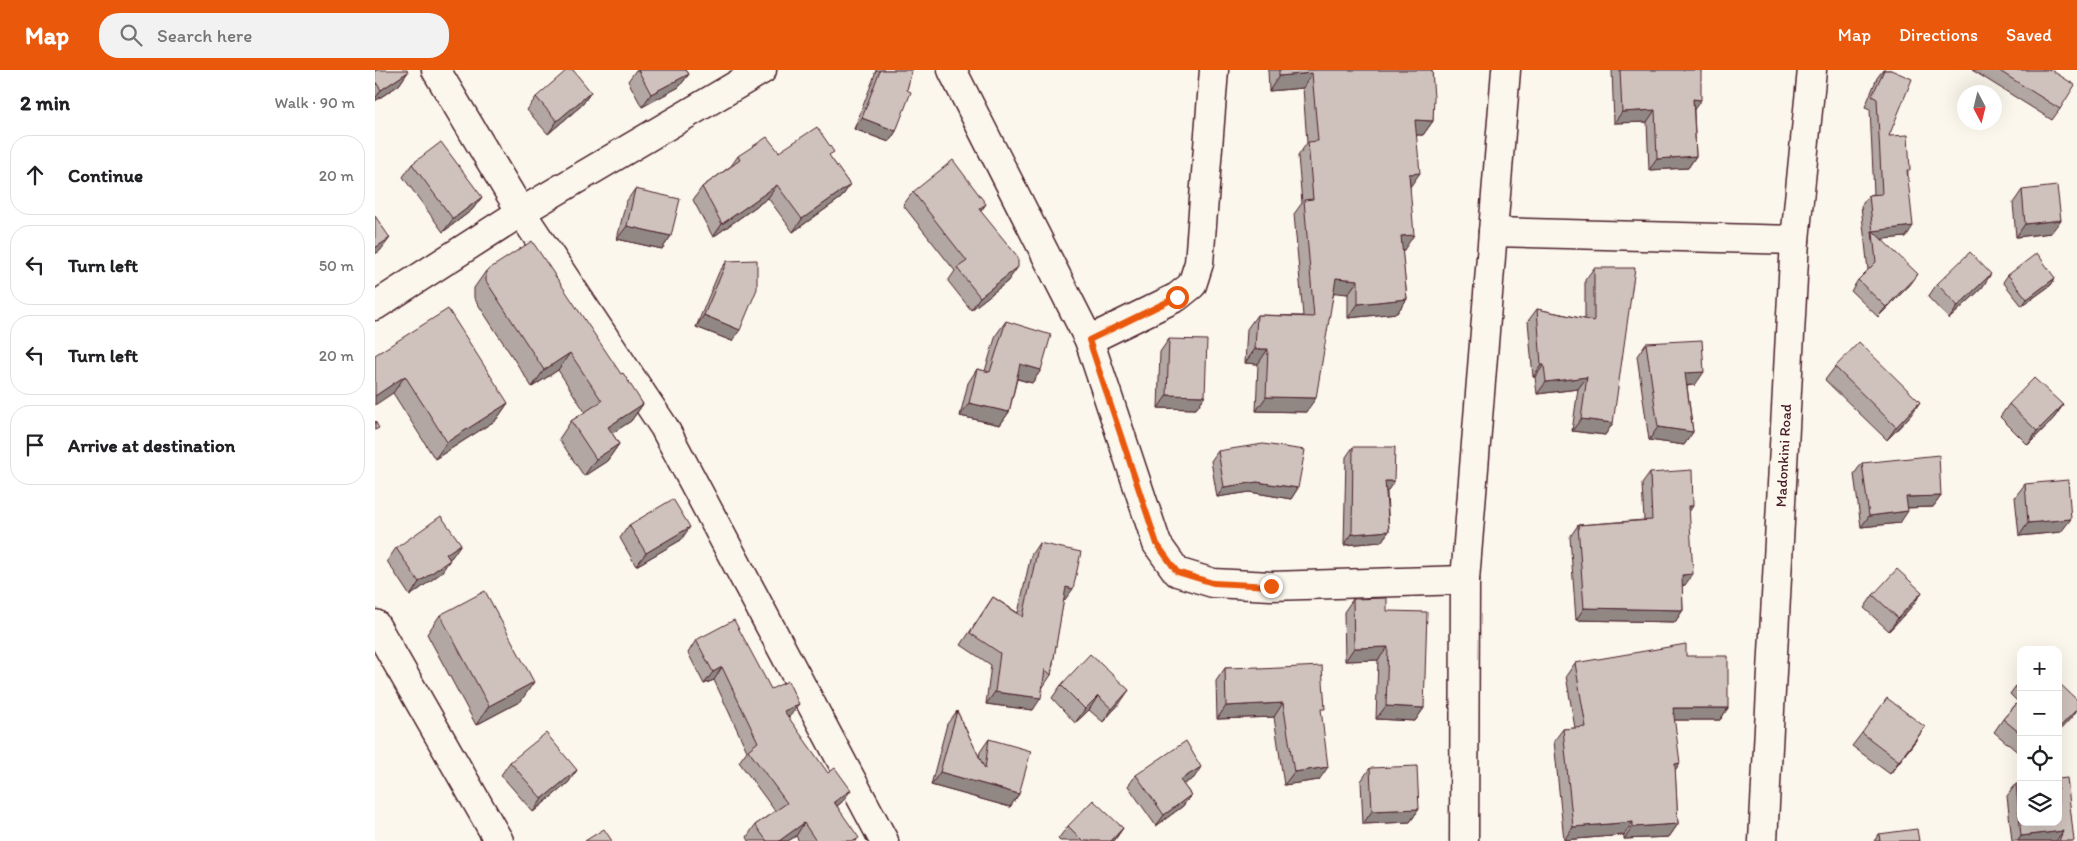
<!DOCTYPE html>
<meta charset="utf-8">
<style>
body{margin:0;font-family:Itim,sans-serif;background:#f2f2f2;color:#202124}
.controls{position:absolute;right:15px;bottom:15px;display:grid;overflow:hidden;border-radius:10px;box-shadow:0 5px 20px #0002}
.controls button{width:45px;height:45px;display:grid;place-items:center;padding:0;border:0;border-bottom:1px solid #e0e0e0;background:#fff;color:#202124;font:25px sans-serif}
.compass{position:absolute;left:1582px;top:15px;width:45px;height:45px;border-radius:50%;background:#fff;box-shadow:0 5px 20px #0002;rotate:173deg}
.stop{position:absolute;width:15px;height:15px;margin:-11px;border:4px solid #ea580c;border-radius:50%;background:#fff}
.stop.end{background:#ea580c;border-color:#fff;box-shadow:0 1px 5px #0008}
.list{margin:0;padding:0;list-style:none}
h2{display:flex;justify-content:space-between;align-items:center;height:65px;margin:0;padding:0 20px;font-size:21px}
h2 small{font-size:16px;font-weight:400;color:#757577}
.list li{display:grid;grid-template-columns:32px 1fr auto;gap:15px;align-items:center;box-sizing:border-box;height:80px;margin:0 10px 10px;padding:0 10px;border:1px solid #e0e0e0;border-radius:20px}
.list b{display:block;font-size:19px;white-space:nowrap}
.list em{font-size:16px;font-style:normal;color:#757577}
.icon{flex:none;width:28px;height:28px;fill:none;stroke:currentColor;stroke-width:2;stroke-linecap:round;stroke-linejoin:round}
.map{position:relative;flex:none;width:1702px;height:771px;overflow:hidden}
header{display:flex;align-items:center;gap:30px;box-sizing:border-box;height:70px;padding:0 25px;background:#ea580c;color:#fff}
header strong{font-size:24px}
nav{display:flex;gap:28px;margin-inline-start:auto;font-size:18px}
.search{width:350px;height:45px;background:#f2f2f2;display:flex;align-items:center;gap:12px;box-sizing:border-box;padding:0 18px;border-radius:20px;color:#757577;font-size:19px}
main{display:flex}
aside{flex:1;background:#fff}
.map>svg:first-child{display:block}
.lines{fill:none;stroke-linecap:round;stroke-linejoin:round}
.minor-casing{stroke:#4a1f2b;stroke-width:31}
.minor{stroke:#fbf7ec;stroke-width:28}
.wall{fill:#b2a7a2;stroke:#4a1f2b}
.shaded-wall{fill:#918884;stroke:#4a1f2b}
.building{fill:#cfc2bc;stroke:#4a1f2b}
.route{stroke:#ea580c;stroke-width:6}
.labels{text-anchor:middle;stroke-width:4;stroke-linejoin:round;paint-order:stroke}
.street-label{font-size:15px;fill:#4a1f2b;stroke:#fbf7ec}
</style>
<header>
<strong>Map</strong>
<div class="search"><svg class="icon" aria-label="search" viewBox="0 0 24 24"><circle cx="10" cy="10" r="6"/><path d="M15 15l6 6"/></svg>Search here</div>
<nav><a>Map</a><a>Directions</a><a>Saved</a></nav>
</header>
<main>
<aside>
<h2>2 min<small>Walk · 90 m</small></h2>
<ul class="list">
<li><svg class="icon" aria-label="ahead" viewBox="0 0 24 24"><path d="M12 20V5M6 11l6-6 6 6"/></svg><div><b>Continue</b></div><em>20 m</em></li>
<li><svg class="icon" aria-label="left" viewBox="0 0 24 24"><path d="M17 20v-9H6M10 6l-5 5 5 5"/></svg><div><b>Turn left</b></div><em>50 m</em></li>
<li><svg class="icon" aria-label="left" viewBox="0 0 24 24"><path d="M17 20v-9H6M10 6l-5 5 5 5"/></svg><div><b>Turn left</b></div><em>20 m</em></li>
<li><svg class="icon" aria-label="arrive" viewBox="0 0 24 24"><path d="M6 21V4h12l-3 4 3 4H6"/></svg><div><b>Arrive at destination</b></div></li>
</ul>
</aside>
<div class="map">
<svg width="1702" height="771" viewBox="0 0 1702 771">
<rect width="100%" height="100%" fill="#fbf7ec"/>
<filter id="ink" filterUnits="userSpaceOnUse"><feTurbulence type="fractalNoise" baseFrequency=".02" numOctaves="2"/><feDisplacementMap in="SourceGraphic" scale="10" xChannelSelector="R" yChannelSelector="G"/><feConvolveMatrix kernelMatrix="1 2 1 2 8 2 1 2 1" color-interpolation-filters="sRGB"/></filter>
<g filter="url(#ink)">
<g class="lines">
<g class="minor-casing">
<g id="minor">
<path d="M61,0L146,142L289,357L509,771"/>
<path d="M577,0L714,270L782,474L802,502L838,513L896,516L1090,510"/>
<path d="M1118,162L1420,170"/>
<path d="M0,236L146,142L387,0"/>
<path d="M714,270L802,227L817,215L824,193L839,0"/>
<path d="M0,554L124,771"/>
<path d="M1089,771L1090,510L1131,0"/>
<path id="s1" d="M1388,771L1420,170L1437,0"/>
</g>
</g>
<use href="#minor" class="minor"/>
</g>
<path class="wall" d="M0,0L33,2L24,15L0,31Z
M261,0H311L314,4L304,17L267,37L253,11Z
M501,0H537L521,61L514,72L479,59L498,10Z
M893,0H1057L1058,51L1048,65H1041L1035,117L1029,180H1027L1032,229L1022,243L973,248V224L959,222L931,342L881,341L883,294L870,293L872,259L882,245L928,246L919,144L927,133L923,86L932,73L928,18L894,21Z
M1237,0H1326L1319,40L1321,86L1313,98L1274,100L1272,52L1239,53Z
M1508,0H1516L1514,66L1533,102L1531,167L1507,169L1535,215L1503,247L1476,221L1483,210L1493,200L1486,136L1494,125L1499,124L1495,39L1490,37L1502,8Z
M1597,0H1676L1685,39L1677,50Z
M216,22L207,35L173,64L152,40L161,27Z
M404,82L455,87L475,115L466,128L418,162L393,128L338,167L318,130L327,117L356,96L363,86Z
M37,94L107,127L97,140L68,162L28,107Z
M260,119L296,166L287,179L242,169L251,132Z
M1647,120L1676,163L1641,167L1638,133Z
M538,122L605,142L633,211L596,240L573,211L580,201L528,135Z
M352,191L357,271L321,257L344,202Z
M1219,198L1238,353L1230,365L1197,361L1203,319L1162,324L1160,307H1158L1153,251L1162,239L1210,249V210Z
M111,201L246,304L268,334L256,351L237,363L244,374L232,391L209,406L184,369L196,351L210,342L183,300L157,317L99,228V218Z
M1633,205L1680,208L1676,215L1647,236L1628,212Z
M1562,214L1607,218L1574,249L1553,227Z
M631,251L666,300L657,313L642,309L634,342L625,355L585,346L593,313L602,299L610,301L621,265Z
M794,269L830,326L821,339L783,338L785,282Z
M1271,273L1320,315L1312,316L1318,362L1309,375L1274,370L1262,286Z
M0,285L133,333L121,350L60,389L18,323Z
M1460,297L1536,345L1512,370L1450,310Z
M1634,334L1688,335L1679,348L1653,375L1625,347Z
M978,377L1012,422L1014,461L1006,472L969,475L971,387Z
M843,381L923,418L916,429L875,422L842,427L836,391Z
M1487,393L1566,426L1558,437L1532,438L1525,453L1486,457L1479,404Z
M1275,403L1314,442L1310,515L1307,516L1308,540L1300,552L1201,550L1195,467L1203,455L1269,450L1267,414Z
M1650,414L1686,462L1644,466L1640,427Z
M254,455L306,470L261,496L245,468Z
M664,473L689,531H688L676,605L668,617L658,640L611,634L616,595L586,575L618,527L643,543L656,485Z
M21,478L77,487L74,489L66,503L35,526L12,491Z
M1547,522L1538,535L1514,561L1489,538L1498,525Z
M978,529L1012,541L1049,638L1040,651L1001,649L1003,590L970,591L969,542Z
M65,545L146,631L101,655L52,564Z
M321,570L396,619L415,646L413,647L467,732L462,736L482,771H424L421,766L413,771H374L372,767L380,755L400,741L364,692L372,681L339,610L329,614L313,583Z
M1311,586L1353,638L1345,650H1299L1300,700L1303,754L1294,767L1249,769V765L1189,770L1179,671L1188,659L1200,658L1191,606L1200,593Z
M850,598L884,599L946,644L944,710L909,715L899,647L842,649L841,611Z
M1646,609V685L1619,662L1628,649L1643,632L1635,624Z
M686,615L745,633L728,652L714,640L700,653L677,628Z
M582,641L604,687L605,682L614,669L644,724L635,737L556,715L572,654Z
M1487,663L1541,670L1515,704L1477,676Z
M135,692L202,700L193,713L158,742L126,705Z
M995,698L1044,739L1035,752L988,754L986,711Z
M761,705L819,708L808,714L816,725L808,736L781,756L753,716Z
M1641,714L1683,752L1699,771H1637L1632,726Z
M693,756L748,758L739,771H685L683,769Z
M1504,764L1544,771H1499Z"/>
<path class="shaded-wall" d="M33,2L24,15L0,31V29L6,20Z
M937,3L928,18L894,21L904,6Z
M314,4L304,17L267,37L276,24Z
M216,22L207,35L173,64L182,51Z
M1318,29L1326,30L1318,41Z
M1280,40L1272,52L1239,53L1247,42Z
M487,48L521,61L514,72L479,59Z
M1040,50L1058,51L1048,65H1030Z
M1321,86L1313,98L1274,100L1282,89Z
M1045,103L1035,117L1034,104Z
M402,115L393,128L338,167L347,154Z
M475,115L466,128L418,162L427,149Z
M107,127L97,140L68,162L78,149Z
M611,134L602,147L604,139Z
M1686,150L1676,163L1641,167L1650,154Z
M252,156L296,166L287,179L242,169Z
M1538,156L1531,167L1498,170L1497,161Z
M1039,165L1029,180L1016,181L1026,166Z
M15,168L5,181L0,184V178Z
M643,197L633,211L596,240L605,227Z
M1543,204L1535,215L1503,247L1511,237Z
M1616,204L1607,218L1574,249L1583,236Z
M961,208L983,210L973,224L951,222Z
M1680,208L1676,215L1647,236L1652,229Z
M1032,229L1022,243L973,248L983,234Z
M329,245L365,260L357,271L321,257Z
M880,279H893L883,294L870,293Z
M195,283L183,300L157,317L169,300Z
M645,294L666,300L657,313L636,307Z
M1166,295H1169L1160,307H1158Z
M1329,302L1320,315L1301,316L1310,303Z
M30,306L18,323L0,335V326Z
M1212,307L1203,319L1162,324L1171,312Z
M792,325L830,326L821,339L783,338Z
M891,327L941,328L931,342L881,341Z
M1545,332L1536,345L1512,370L1521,357Z
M133,333L121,350L60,389L72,372Z
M594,333L634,342L625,355L585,346Z
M268,334L256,351L221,374L233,357Z
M1688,335L1679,348L1653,375L1662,361Z
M1206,349L1238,353L1230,365L1197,361Z
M1283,357L1318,362L1309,375L1274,370Z
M244,374L232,391L209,406L221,389Z
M1010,411H1019L1012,422L1003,421Z
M882,412L923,418L916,429L875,422L842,427L849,417Z
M1566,426L1558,437L1523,438L1531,427Z
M1314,436H1318L1311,447Z
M1533,441L1525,453L1486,457L1494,446Z
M1696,449L1686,462L1644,466L1653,453Z
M315,457L306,470L261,496L271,483Z
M1014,461L1006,472L969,475L977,464Z
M86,474L77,487L62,497L71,484Z
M75,490L66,503L35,526L44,512Z
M1318,504L1310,515L1299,516L1307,505Z
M691,517L698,519L689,531L682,529Z
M1547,522L1538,535L1514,561L1523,548Z
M1209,538L1308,540L1300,552L1201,550Z
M1013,577L1003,590L970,591L979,578Z
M347,597L339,610L329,614L338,602Z
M159,612L146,631L101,655L114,636Z
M754,620L745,633L728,652L737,639Z
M620,622L666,628L658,640L611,634Z
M723,626L714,640L700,653L710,639Z
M908,633L899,647L842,649L851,636Z
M424,634L415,646L400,654L409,641Z
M1011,636L1049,638L1040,651L1001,649Z
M1298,638H1353L1345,650H1289Z
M1702,639V640L1697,647L1683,662V659Z
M1550,657L1541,670L1515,704L1524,691Z
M1305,693L1297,705L1300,694Z
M826,697L819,708L797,721L805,710Z
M953,697L944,710L909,715L919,702Z
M202,700L193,713L158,742L167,729Z
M565,702L644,724L635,737L556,715Z
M476,720L467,732L451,744L459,732Z
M816,725L808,736L781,756L789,745Z
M1044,739L1035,752L988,754L997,741Z
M1258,752L1249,765L1189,770L1198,757Z
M429,753L421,766L413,771H404Z
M1303,754L1294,767L1249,769L1258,757Z
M748,758L739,771H736Z
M1688,761L1681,771H1643L1646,766Z"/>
<path class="building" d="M0,0H32L33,2L6,20L0,11Z
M192,0H198L216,22L182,51L161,27Z
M263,0H311L314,4L276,24Z
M505,0H537L532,20L536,22L521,61L487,48Z
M904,0H1057L1059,28L1058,51L1040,50L1045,103L1034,104L1039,165L1026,166L1032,229L983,234V210L961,208L941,328L891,327L893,279H880L882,245L939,247L929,130L938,129L933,72L943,71L937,3L904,6Z
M1245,0H1326V30L1318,29L1321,86L1282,89L1280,40L1247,42Z
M1509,0H1516L1537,9L1514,66L1533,65L1535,100H1532L1538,156L1498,161L1543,204L1511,237L1483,210L1501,192L1494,125L1507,124L1502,29L1497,26Z
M1623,0H1676L1700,15L1685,39Z
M442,57L459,82L454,85L475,115L427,149L402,115L347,154L327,117L365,90L363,86L392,67L404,82Z
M66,72L107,127L78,149L37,94Z
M578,90L611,134L604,139L643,187V197L605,227L582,198L592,191L538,122Z
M1682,116L1686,150L1650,154L1647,120Z
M260,119L305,129L296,166L252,156Z
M0,146L15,168L0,178Z
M157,171L246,304L248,303L268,334L233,357L244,374L221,389L196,351L227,331L195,283L169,300L111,211V201Z
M1595,182L1616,204L1583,236L1562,214Z
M1662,183L1680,208L1652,229L1633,205Z
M382,190V219L365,260L329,245L352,191Z
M1219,198H1260L1238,353L1206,349L1212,307L1171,312L1169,295H1166L1162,239L1219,251Z
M73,239L133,333L72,372L30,306L0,326V285Z
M631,251L676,265L666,300L645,294L634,342L594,333L602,299L615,302Z
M794,269L832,270L830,326L792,325Z
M1327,270L1329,302L1310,303L1318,362L1283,357L1271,273Z
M1484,272L1545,332L1521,357L1460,297Z
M1659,308L1688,335L1662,361L1634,334Z
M0,351L4,358L0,360Z
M888,374L930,380L923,418L882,412L849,417L843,381Z
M978,377H1020L1019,411H1010L1014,461L977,464Z
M1564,385L1566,426L1531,427L1533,441L1494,446L1487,393Z
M1317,400L1318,436H1314L1318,504L1307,505L1308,540L1209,538L1203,455L1277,450L1275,403Z
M1693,410L1696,449L1653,453L1650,414Z
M298,429L315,457L271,483L254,455Z
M66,446L86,474L71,484L75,490L44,512L21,478Z
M664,473L706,482L698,519L691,517L676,605L670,599L666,628L620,622L625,583L595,563L618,527L648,547Z
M1522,499L1547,522L1523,548L1498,525Z
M110,521L159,612L114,636L65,545Z
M1012,528V541L1052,542L1049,638L1011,636L1013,577L979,578L978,529Z
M359,550L396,619L413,611L424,634L409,641L453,703L460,698L476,720L459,732L484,768L479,771H441L429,753L404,771H392L380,755L412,733L373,680L383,672L347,597L338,602L321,570Z
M1311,574V586H1353V638H1298L1305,693L1300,694L1303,754L1258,757V752L1198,757L1188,659L1211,657L1200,593Z
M715,584L754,620L737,639L723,626L710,639L686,615Z
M947,596L950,639H946L953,697L919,702L908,633L851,636L850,598L884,597V599Z
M1683,612L1702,630V639L1683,659Z
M1512,628L1550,657L1524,691L1487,663Z
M1646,629V664L1628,649Z
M582,641L610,699L614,669L656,681L644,724L565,702Z
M171,663L202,700L167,729L135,692Z
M811,671L826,697L805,710L816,725L789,745L761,705Z
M1042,696L1044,739L997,741L995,698Z
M1692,708L1699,771H1684L1688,761L1646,766L1641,714L1646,713V752H1683V709Z
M718,730L748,758L736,771H708L693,756Z
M229,759L237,771H210Z
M1542,759L1544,771H1505L1504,764Z"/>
</g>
<g class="lines" filter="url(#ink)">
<path class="route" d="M802,227L714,270L782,474L802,502L838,513L896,516"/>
</g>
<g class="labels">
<g class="street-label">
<text dy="5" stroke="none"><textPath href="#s1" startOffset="386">Madonkini Road</textPath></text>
</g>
</g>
</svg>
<div class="controls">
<button>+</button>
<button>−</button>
<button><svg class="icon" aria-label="locate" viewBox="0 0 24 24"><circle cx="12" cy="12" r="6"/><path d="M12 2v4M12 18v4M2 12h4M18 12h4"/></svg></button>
<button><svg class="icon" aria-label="layers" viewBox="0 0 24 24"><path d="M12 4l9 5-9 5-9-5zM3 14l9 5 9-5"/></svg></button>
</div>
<svg class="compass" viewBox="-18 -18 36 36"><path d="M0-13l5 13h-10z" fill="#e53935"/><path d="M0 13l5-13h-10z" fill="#757577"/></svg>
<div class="stop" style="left:802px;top:227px"></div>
<div class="stop end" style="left:896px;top:516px"></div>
</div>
</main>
